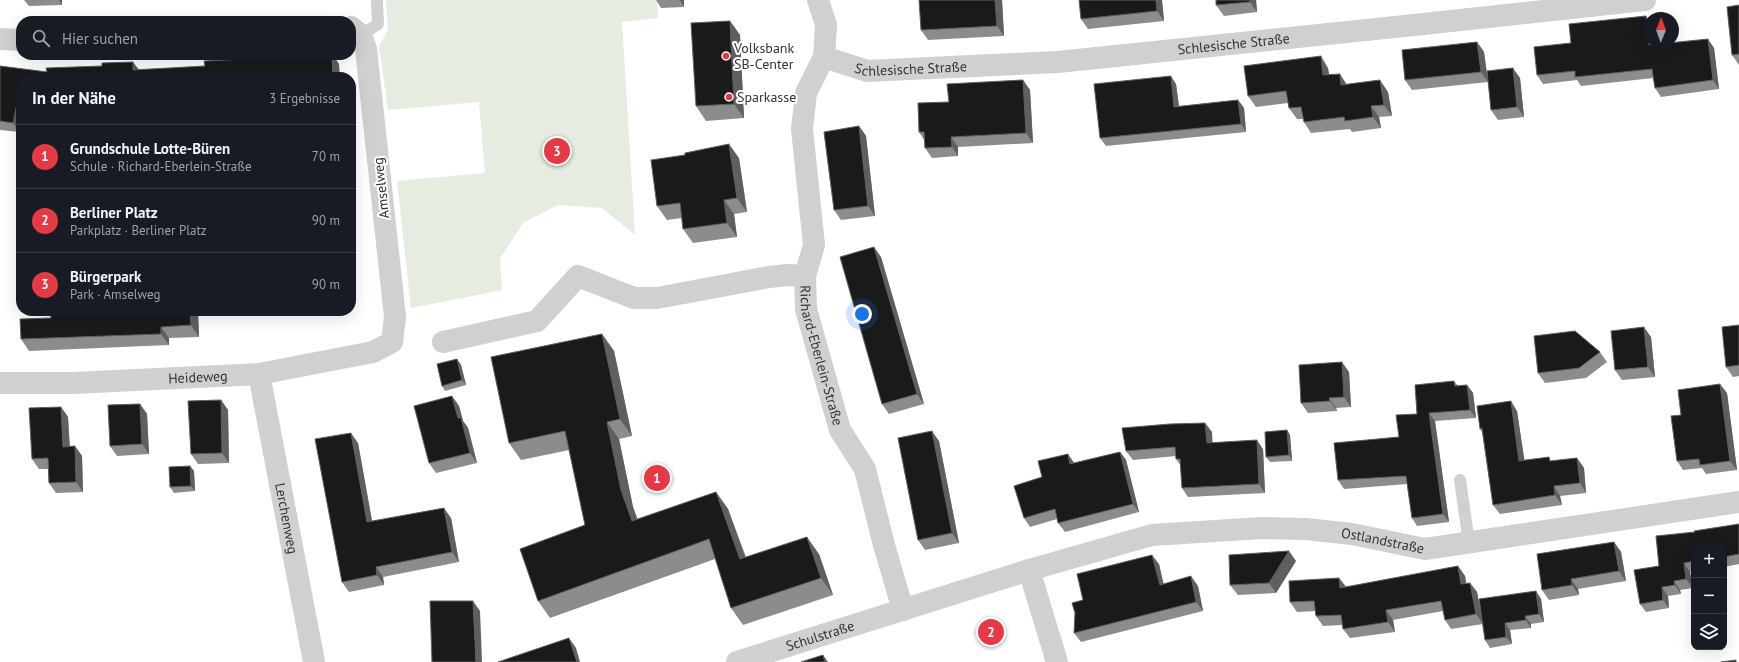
<!DOCTYPE html>
<html lang="de">
<meta charset="utf-8">
<style>
body{margin:0;font-family:"PT Sans",sans-serif;background:#242831;color:#f1f3f6}
.controls{position:absolute;right:12px;bottom:12px;display:grid;overflow:hidden;border-radius:8px;box-shadow:0 4px 16px #0002}
.controls button{width:36px;height:36px;display:grid;place-items:center;padding:0;border:0;border-bottom:1px solid #363941;background:#171b24;color:#f1f3f6;font:20px sans-serif}
.compass{position:absolute;left:1643px;top:12px;width:36px;height:36px;border-radius:50%;background:#171b24;box-shadow:0 4px 16px #0002;rotate:1deg}
.you{position:absolute;left:862px;top:314px;width:14px;height:14px;margin:-10px;border:3px solid #fff;border-radius:50%;background:#1a73e8;box-shadow:0 0 0 6px #1a73e833}
.badge{display:grid;place-items:center;width:26px;height:26px;border-radius:50%;background:#e63946;color:#fff;font-size:13px;font-weight:700}
.pin{position:absolute;translate:-50% -50%;border:2px solid #fff;box-shadow:0 1px 4px #0006}
.list{margin:0;padding:0;list-style:none}
h2{display:flex;justify-content:space-between;align-items:center;height:52px;margin:0;padding:0 16px;font-size:17px}
h2 small{font-size:13px;font-weight:400;color:#9ea1a6}
.list li{display:grid;grid-template-columns:26px 1fr auto;gap:12px;align-items:center;box-sizing:border-box;height:64px;padding:0 16px;border-top:1px solid #363941}
.list b{display:block;font-size:15px;white-space:nowrap}
.list p{margin:0;font-size:13px;white-space:nowrap;color:#9ea1a6}
.list em{font-size:13px;font-style:normal;color:#9ea1a6}
.icon{flex:none;width:22px;height:22px;fill:none;stroke:currentColor;stroke-width:2;stroke-linecap:round;stroke-linejoin:round}
.map{position:relative;flex:none;width:1739px;height:662px;overflow:hidden}
.search{position:absolute;background:#171b24;box-shadow:0 4px 16px #0002;left:16px;top:16px;width:340px;height:44px;display:flex;align-items:center;gap:10px;box-sizing:border-box;padding:0 14px;border-radius:16px;color:#9ea1a6;font-size:15px}
.panel{position:absolute;background:#171b24;box-shadow:0 4px 16px #0002;left:16px;top:72px;width:340px;height:244px;border-radius:16px}
.map>svg:first-child{display:block}
.green{fill:#e6ecdf}
.lines{fill:none;stroke-linecap:round;stroke-linejoin:round}
.service{stroke:#d0d0d0;stroke-width:12}
.minor{stroke:#d0d0d0;stroke-width:22}
.wall{fill:#8c8c8c}
.shaded-wall{fill:#5f5f5f}
.building{fill:#1a1a1a;stroke:#5f5f5f}
.poi-dot{fill:#e63946;stroke:#fff;stroke-width:1.5}
.labels{text-anchor:middle;stroke-width:4;stroke-linejoin:round;paint-order:stroke}
.street-label{font-size:14px;fill:#333;stroke:#fff}
.poi-label{font-size:14px;fill:#333;stroke:#fff;text-anchor:start}
</style>
<div class="map">
<svg width="1739" height="662" viewBox="0 0 1739 662">
<rect width="100%" height="100%" fill="#fff"/>
<path class="green" d="M386,0H657L658,18L622,22L635,235L602,208L558,205L523,223L500,259L502,290L411,308L397,181L485,173L479,102L388,110L379,46L388,30Z"/>
<g class="lines">
<path class="service" d="M361,35L378,24L377,0
M1460,480L1469,543"/>
<g class="minor">
<path id="s1" d="M818,0L826,25L824,57L806,93L802,129L814,245L805,276L806,309L840,430L865,469L884,545L903,610"/>
<path d="M0,39L21,40"/>
<path id="s2" d="M824,57L867,71L1058,62L1414,25L1645,0"/>
<path d="M443,342L537,321L578,276L634,298H657L769,277L787,275L805,276"/>
<path id="s3" d="M259,374L314,662"/>
<path id="s4" d="M0,383H73L259,374L373,352L392,342L395,317L366,49L361,35L351,27"/>
<path d="M1029,570L1057,662"/>
<path id="s5" d="M737,662L1029,570L1152,535L1262,528L1306,529L1352,534L1425,549L1739,502"/>
</g>
</g>
<path class="wall" d="M24,0H62V5L29,6Z
M656,0H684V7L661,8Z
M1002,0L1004,36L928,40L921,30Z
M1162,0L1164,21L1088,29L1081,19Z
M1216,0H1256L1257,12L1224,16L1216,5Z
M1739,5V65L1732,55Z
M730,21L740,35L744,118L706,121L696,106Z
M1477,42L1484,52L1488,82L1412,90L1405,80Z
M1654,42V44L1714,48L1719,89L1661,97L1655,88L1653,78L1581,86L1577,80L1543,84L1537,75Z
M339,64L21,77V126L20,132L0,130V66L47,72Z
M1328,68L1329,75L1347,85L1388,92L1392,116L1379,117L1381,128L1352,132L1350,129L1311,133L1304,122L1303,119H1297L1289,108L1288,103L1256,107L1248,96Z
M1520,78L1524,117L1498,120L1491,110Z
M1023,80L1030,90L1033,143L958,147V156L932,158L925,148L924,140L919,132L949,102Z
M1176,84L1179,106L1238,100L1244,108L1246,132L1106,146L1100,138Z
M859,126L866,136L875,216L841,220L834,210Z
M739,158L747,212L734,214L737,237L693,243L683,229L682,218L667,220L657,206Z
M881,257L924,404L889,414L882,404Z
M198,311L199,337L169,338V345L29,351L21,339L51,318Z
M1739,325V376L1733,377L1726,367Z
M602,334L614,351L632,436L619,439L633,507L638,520L716,492L728,509L746,557L819,554L833,595L743,625L731,608L715,559L550,618L538,601L585,525L569,450L521,460L509,443Z
M1651,337L1655,377L1622,380L1615,370Z
M1600,352L1607,362L1586,378L1545,383L1538,373Z
M457,359L461,365L466,385L445,391L442,386Z
M1349,372L1351,407L1336,408L1337,411L1308,413L1301,403Z
M1454,381L1458,386L1467,385L1473,393L1476,418L1435,421L1449,522L1417,526L1412,518L1407,484L1344,489L1338,480L1399,437L1417,414Z
M1727,393L1737,470L1706,474L1702,468L1683,470L1677,461L1681,415Z
M452,396L459,406L463,421L468,428L477,463L436,473L429,463Z
M221,400L228,410L229,463L198,464L191,454Z
M140,404L147,414L149,454L117,456L110,446Z
M61,407L68,417L70,446H75L82,456L83,492L56,493L49,483L48,469H39L32,459Z
M1517,411L1524,460L1553,461L1577,458L1584,468L1586,493L1560,496L1562,505L1500,514L1493,505L1482,432L1480,429Z
M1205,423L1212,432V443L1263,449L1265,493L1188,497L1182,488L1181,466L1176,459V456L1133,460L1126,451Z
M1287,430L1290,435L1292,461L1270,462L1266,457Z
M939,441L959,543L925,550L918,540Z
M358,443L372,521L451,518L459,562L383,577L384,585L349,592L342,582Z
M1120,452L1126,460L1139,512L1065,532L1058,523L1057,519L1030,527L1024,518L1042,477L1068,454L1074,463Z
M190,466L194,471L195,491L174,493L170,487Z
M1739,524V564L1724,567V545H1694V571L1690,572L1693,588L1680,590L1681,594L1668,596L1669,608L1646,612L1640,604L1659,566L1695,532Z
M1614,542L1621,552L1626,581L1578,589L1579,595L1549,600L1542,590Z
M1296,561L1276,593L1238,595L1230,585Z
M1159,564L1163,584L1198,586L1203,611L1081,642L1074,633L1083,600Z
M1458,566L1465,576L1466,583H1470L1477,592L1483,624L1536,591L1541,599L1544,622L1531,624V628L1510,630L1512,644L1490,648L1485,640L1483,624L1451,629L1445,620L1443,611L1393,620L1395,632L1350,638L1343,629L1342,625L1323,626L1316,616V611L1297,612L1290,602L1339,578L1346,587Z"/>
<path class="shaded-wall" d="M59,0H62V5Z
M680,0H684V7Z
M995,0H1002L1004,36L997,26Z
M1156,0H1162L1164,21L1157,11Z
M1250,0H1256L1257,12L1250,2Z
M1646,16L1649,21V42H1654L1655,54L1649,45Z
M730,21L740,35L744,118L734,104Z
M1708,39L1714,48L1719,89L1713,80Z
M1477,42L1484,52L1488,82L1481,72Z
M333,55L339,64L340,77H333Z
M1321,56L1328,68L1331,87L1323,75Z
M133,62L140,71L133,70Z
M1513,68L1520,78L1524,117L1517,107Z
M1340,74L1347,85H1341Z
M1171,76L1176,84L1180,115L1174,107Z
M1023,80L1030,90L1033,143L1026,133Z
M1380,80L1388,92L1392,116L1384,105Z
M1238,100L1244,108L1246,132L1241,124Z
M1371,106L1379,117L1381,128L1373,117Z
M16,108L21,116V126L20,132L13,123Z
M859,126L866,136L875,216L868,206Z
M951,137L958,147V156L952,147Z
M729,144L739,158L747,212L737,198Z
M724,200L734,214L737,237L727,223Z
M874,247L881,257L924,404L917,394Z
M190,311H198L199,337L191,325Z
M161,327L169,338V345L161,334Z
M1644,327L1651,337L1655,377L1648,367Z
M602,334L614,351L632,436L620,419Z
M457,359L461,365L466,385L462,380Z
M1342,362L1349,372L1351,407L1344,397Z
M1720,384L1727,393L1737,470L1730,461Z
M1467,385L1473,393L1476,418L1470,410Z
M452,396L459,406L463,421L468,428L477,463L470,453L458,418Z
M1329,398L1336,408L1337,411L1330,401Z
M221,400L228,410L229,463L222,453Z
M1511,401L1517,411L1526,470L1519,461Z
M140,404L147,414L149,454L142,444Z
M61,407L68,417L70,457L63,447Z
M1429,413L1435,421L1449,522L1443,514Z
M607,422L619,439L633,507L644,539L632,521L621,490Z
M1205,423L1212,432L1213,452L1207,443Z
M1287,430L1290,435L1292,461L1289,455Z
M932,431L939,441L959,543L952,533Z
M351,433L358,443L374,532L367,522Z
M1257,440L1263,449L1265,493L1259,484Z
M75,446L82,456L83,492L76,482Z
M1120,452L1126,460L1139,512L1133,504Z
M1068,454L1074,463L1070,464Z
M1577,458L1584,468L1586,493L1580,483Z
M190,466L194,471L195,491L191,486Z
M1554,486L1560,496L1562,505L1555,495Z
M716,492L728,509L752,576L740,559Z
M444,508L451,518L459,562L452,552Z
M807,537L819,554L833,595L821,578Z
M1614,542L1621,552L1626,581L1619,571Z
M1289,551L1296,561L1276,593L1269,583Z
M1152,555L1159,564L1166,594L1160,585Z
M1684,563L1690,572L1693,588L1686,579Z
M1458,566L1465,576L1468,594L1461,584Z
M376,567L383,577L384,585L377,575Z
M1191,576L1198,586L1203,611L1196,602Z
M1339,578L1346,587L1340,588Z
M1571,579L1578,589L1579,595L1572,585Z
M1674,581L1680,590L1681,594L1675,585Z
M1470,583L1477,592L1483,624L1476,614Z
M1662,587L1668,596L1669,608L1663,600Z
M1536,591L1541,599L1544,622L1539,614Z
M473,601L480,611L482,662H476Z
M1386,610L1393,620L1395,632L1388,622Z
M1525,616L1531,624V628L1526,620Z
M1505,623L1510,630L1512,644L1506,637Z
M569,638L576,648L580,662H577Z
M823,655L828,662H825Z"/>
<path class="building" d="M919,0H995L997,26L921,30Z
M1079,0H1156L1157,11L1081,19Z
M1216,0H1250V2L1216,5Z
M1739,5V54L1732,55L1727,7Z
M1646,16L1649,45L1708,39L1713,80L1655,88L1652,69L1575,77V71L1537,75L1534,47L1571,43L1569,24Z
M730,21L734,104L696,106L691,23Z
M1477,42L1481,72L1405,80L1402,50Z
M332,55L333,77H21V104L20,105V108H16L13,123L0,121V66L47,72L46,68L102,66V63L133,62V70L205,66L204,61Z
M1321,56L1323,75L1340,74L1341,85L1380,80L1384,105L1371,106L1373,117L1345,121L1344,117L1304,122L1301,107L1289,108L1286,91L1248,96L1244,66Z
M1513,68L1517,107L1491,110L1487,71Z
M1171,76L1174,107L1238,100L1241,124L1100,138L1094,84Z
M1023,80L1026,133L951,137L952,147L925,148L924,132H919L918,103L949,102L947,84Z
M859,126L868,206L834,210L824,132Z
M729,144L737,198L724,200L727,223L683,229L680,203L657,206L651,160L685,155V153Z
M874,247L917,394L882,404L840,257Z
M72,311H190L191,325L161,327V334L21,339L20,319L51,318V314L72,313Z
M1739,325V365L1726,367L1722,327Z
M1644,327L1648,367L1615,370L1611,331Z
M1575,331L1600,352L1579,368L1538,373L1534,336Z
M602,334L620,419L607,422L621,490L632,521L716,492L740,559L807,537L821,578L731,608L709,539L538,601L520,549L585,525L565,431L509,443L491,357Z
M457,359L462,380L442,386L437,364Z
M1342,362L1344,397L1329,398L1330,401L1301,403L1299,365Z
M1454,381L1455,386L1467,385L1470,410L1429,413L1443,514L1412,518L1406,476L1338,480L1334,443L1399,437L1396,415L1417,414L1415,385Z
M1720,384L1730,461L1700,465L1699,459L1677,461L1671,416L1681,415L1678,390Z
M452,396L458,418H461L470,453L429,463L414,406Z
M221,400L222,453L191,454L188,401Z
M1511,401L1519,461L1549,457L1550,461L1577,458L1580,483L1554,486L1555,495L1493,505L1482,428L1480,429L1477,406Z
M140,404L142,444L110,446L108,405Z
M61,407L63,447L75,446L76,482L49,483L48,458L32,459L29,408Z
M1205,423L1207,443L1257,440L1259,484L1182,488L1180,459H1176L1175,447L1126,451L1122,428L1170,424Z
M1287,430L1289,455L1266,457L1265,432Z
M932,431L952,533L918,540L898,438Z
M351,433L367,522L444,508L452,552L376,567L377,575L342,582L315,439Z
M1120,452L1133,504L1058,523L1055,509L1024,518L1014,486L1042,477L1038,461L1068,454L1070,464Z
M190,466L191,486L170,487L169,467Z
M1739,524V554L1724,557V545H1694V561L1684,563L1686,579L1674,581L1675,585L1662,587L1663,600L1640,604L1634,570L1659,566L1656,536L1695,532L1694,531Z
M1614,542L1619,571L1571,579L1572,585L1542,590L1537,554Z
M1289,551L1269,583L1230,585L1229,555Z
M1152,555L1160,585L1191,576L1196,602L1074,633L1075,613L1072,603L1083,600L1077,574Z
M1458,566L1461,584L1470,583L1476,614L1445,620L1441,601L1386,610L1388,622L1343,629L1341,615L1316,616L1314,601L1290,602L1289,581L1339,578L1340,588Z
M1536,591L1539,614L1525,616L1526,620L1505,623L1506,637L1485,640L1479,599Z
M430,601H473L476,662H432Z
M569,638L577,662H498Z
M823,655L825,662H801Z
M1736,660V662H1721Z"/>
<g class="poi-dot">
<circle cx="726" cy="56" r="4"/>
<circle cx="729" cy="97" r="4"/>
</g>
<g class="labels">
<g class="street-label">
<text dy="5" stroke="none"><textPath href="#s2" startOffset="413">Schlesische Straße</textPath></text>
<text dy="5" stroke="none"><textPath href="#s2" startOffset="89">Schlesische Straße</textPath></text>
<text transform="translate(381 188) rotate(-96)" y="5">Amselweg</text>
<text dy="5" stroke="none"><textPath href="#s1" startOffset="365">Richard-Eberlein-Straße</textPath></text>
<text dy="5" stroke="none"><textPath href="#s4" startOffset="198">Heideweg</textPath></text>
<text dy="5" stroke="none"><textPath href="#s3" startOffset="147">Lerchenweg</textPath></text>
<text dy="5" stroke="none"><textPath href="#s5" startOffset="666">Ostlandstraße</textPath></text>
<text dy="5" stroke="none"><textPath href="#s5" startOffset="87">Schulstraße</textPath></text>
</g>
<g class="poi-label">
<text x="734" y="53">Volksbank<tspan x="734" dy="16">SB-Center</tspan></text>
<text x="737" y="102">Sparkasse</text>
</g>
</g>
</svg>
<div class="controls">
<button>+</button>
<button>−</button>
<button><svg class="icon" aria-label="layers" viewBox="0 0 24 24"><path d="M12 4l9 5-9 5-9-5zM3 14l9 5 9-5"/></svg></button>
</div>
<svg class="compass" viewBox="-18 -18 36 36"><path d="M0-13l5 13h-10z" fill="#e53935"/><path d="M0 13l5-13h-10z" fill="#9ea1a6"/></svg>
<div class="you"></div>
<div class="pin badge" style="left:657px;top:478px">1</div>
<div class="pin badge" style="left:991px;top:632px">2</div>
<div class="pin badge" style="left:557px;top:151px">3</div>
<div class="search"><svg class="icon" aria-label="search" viewBox="0 0 24 24"><circle cx="10" cy="10" r="6"/><path d="M15 15l6 6"/></svg>Hier suchen</div>
<section class="panel">
<h2>In der Nähe<small>3 Ergebnisse</small></h2>
<ul class="list">
<li><span class="badge">1</span><div><b>Grundschule Lotte-Büren</b><p>Schule · Richard-Eberlein-Straße</p></div><em>70 m</em></li>
<li><span class="badge">2</span><div><b>Berliner Platz</b><p>Parkplatz · Berliner Platz</p></div><em>90 m</em></li>
<li><span class="badge">3</span><div><b>Bürgerpark</b><p>Park · Amselweg</p></div><em>90 m</em></li>
</ul>
</section>
</div>
